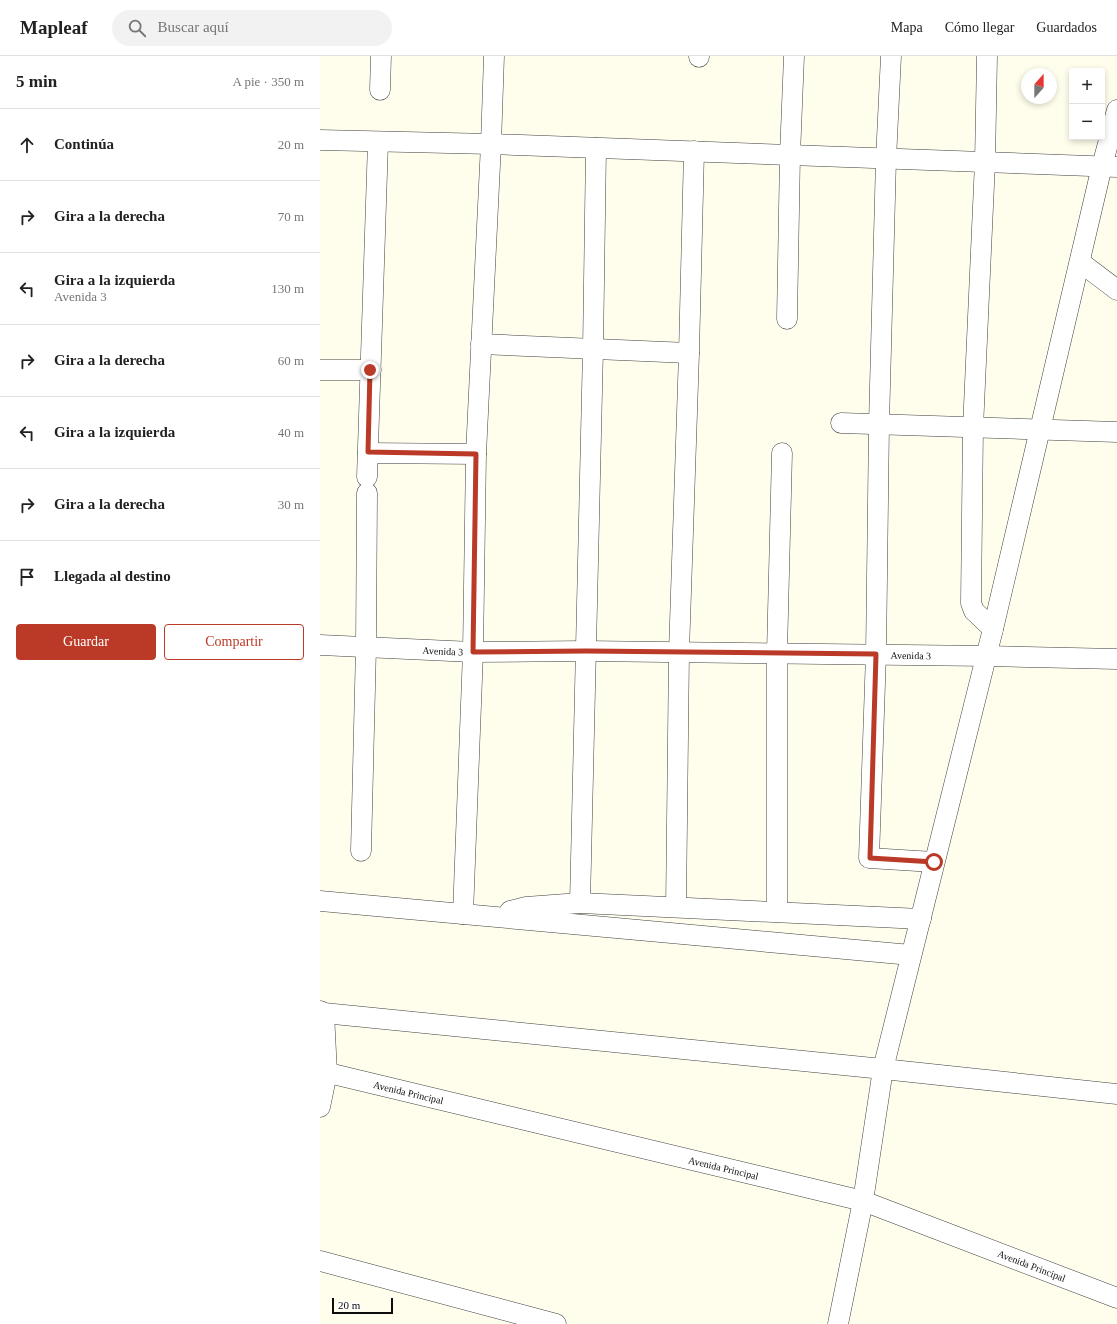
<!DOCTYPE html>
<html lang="es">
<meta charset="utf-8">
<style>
body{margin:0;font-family:"Times New Roman",serif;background:#f2f2f2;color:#222}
.controls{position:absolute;right:12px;top:12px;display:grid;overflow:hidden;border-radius:4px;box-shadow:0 2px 6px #0003}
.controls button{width:36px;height:36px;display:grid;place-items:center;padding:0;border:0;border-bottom:1px solid #e0e0e0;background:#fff;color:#222;font:20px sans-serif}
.compass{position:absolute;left:701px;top:12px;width:36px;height:36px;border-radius:50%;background:#fff;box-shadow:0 2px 6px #0003;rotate:21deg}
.scale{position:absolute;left:12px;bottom:10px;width:61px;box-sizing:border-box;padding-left:4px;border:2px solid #0c0c0c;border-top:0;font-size:11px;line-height:14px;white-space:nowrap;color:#0c0c0c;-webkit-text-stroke:3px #fff;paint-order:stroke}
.stop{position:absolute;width:12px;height:12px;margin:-9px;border:3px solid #ba3a27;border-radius:50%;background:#fff}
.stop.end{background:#ba3a27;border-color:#fff;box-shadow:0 1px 4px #0008}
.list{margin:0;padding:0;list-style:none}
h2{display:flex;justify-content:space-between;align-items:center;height:52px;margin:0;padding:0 16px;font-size:17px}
h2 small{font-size:13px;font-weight:400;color:#767676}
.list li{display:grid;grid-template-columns:26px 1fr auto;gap:12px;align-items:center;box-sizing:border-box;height:72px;padding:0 16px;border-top:1px solid #e0e0e0}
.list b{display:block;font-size:15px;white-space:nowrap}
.list p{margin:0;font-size:13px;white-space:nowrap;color:#767676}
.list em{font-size:13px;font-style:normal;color:#767676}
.actions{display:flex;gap:8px;padding:12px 16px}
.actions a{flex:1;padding:9px 0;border:1px solid #ba3a27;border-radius:4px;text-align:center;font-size:14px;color:#ba3a27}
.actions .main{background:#ba3a27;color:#fff}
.icon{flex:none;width:22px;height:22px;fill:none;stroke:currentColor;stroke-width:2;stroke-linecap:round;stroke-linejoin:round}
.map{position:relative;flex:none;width:797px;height:1268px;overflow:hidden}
header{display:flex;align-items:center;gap:24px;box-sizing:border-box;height:56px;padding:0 20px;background:#fff;border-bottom:1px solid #e0e0e0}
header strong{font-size:19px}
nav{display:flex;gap:22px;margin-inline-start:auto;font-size:14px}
.search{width:280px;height:36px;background:#f2f2f2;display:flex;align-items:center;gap:10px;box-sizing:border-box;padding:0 14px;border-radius:22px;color:#767676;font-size:15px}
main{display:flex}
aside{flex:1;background:#fff}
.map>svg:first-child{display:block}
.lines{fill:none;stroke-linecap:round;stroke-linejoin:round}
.minor-casing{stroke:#3f3f3f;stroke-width:21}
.minor{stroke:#fff;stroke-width:20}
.route{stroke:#ba3a27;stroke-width:5}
.labels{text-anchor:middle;stroke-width:4;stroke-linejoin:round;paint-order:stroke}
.street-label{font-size:10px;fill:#0c0c0c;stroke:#fff}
</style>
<header>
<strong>Mapleaf</strong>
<div class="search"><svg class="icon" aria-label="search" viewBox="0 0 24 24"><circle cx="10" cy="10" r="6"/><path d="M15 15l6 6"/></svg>Buscar aquí</div>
<nav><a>Mapa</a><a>Cómo llegar</a><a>Guardados</a></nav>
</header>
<main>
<aside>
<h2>5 min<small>A pie · 350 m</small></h2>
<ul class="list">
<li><svg class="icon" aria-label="ahead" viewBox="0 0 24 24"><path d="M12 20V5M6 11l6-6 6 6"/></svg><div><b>Continúa</b></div><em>20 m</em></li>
<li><svg class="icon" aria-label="right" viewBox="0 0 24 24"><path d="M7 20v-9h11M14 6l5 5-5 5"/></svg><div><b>Gira a la derecha</b></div><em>70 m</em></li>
<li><svg class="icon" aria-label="left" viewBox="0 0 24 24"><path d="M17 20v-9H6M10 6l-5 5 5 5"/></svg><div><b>Gira a la izquierda</b><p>Avenida 3</p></div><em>130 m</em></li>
<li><svg class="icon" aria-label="right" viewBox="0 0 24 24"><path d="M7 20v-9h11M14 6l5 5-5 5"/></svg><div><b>Gira a la derecha</b></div><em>60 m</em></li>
<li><svg class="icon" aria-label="left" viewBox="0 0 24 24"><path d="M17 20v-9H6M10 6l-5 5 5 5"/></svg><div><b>Gira a la izquierda</b></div><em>40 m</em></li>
<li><svg class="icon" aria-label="right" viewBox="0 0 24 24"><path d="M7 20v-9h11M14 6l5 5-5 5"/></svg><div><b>Gira a la derecha</b></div><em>30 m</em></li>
<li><svg class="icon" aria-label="arrive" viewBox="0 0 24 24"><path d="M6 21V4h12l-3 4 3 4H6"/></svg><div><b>Llegada al destino</b></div></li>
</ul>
<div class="actions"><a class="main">Guardar</a><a>Compartir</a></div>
</aside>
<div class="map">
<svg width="797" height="1268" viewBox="0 0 797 1268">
<rect width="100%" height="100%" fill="#fffeec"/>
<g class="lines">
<g class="minor-casing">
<g id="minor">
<path d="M571,0L566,103L559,368L556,598L549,802L614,806"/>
<path d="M667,0L665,106L653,372L651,547L654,555L673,573"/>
<path d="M379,1V0"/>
<path d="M60,34L61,0"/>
<path d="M0,84L171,88L797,111"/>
<path d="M760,206L797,234"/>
<path d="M467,263L470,99L474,0"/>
<path d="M161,288L369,297"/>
<path d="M0,314H51"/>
<path d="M521,367L797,376"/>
<path d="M48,397L156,398"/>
<path d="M47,421L58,86"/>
<path id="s1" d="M0,589L153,596L266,595L667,600L797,603"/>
<path d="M41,795L46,591L47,437"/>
<path d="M0,845L143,858L591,899"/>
<path d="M260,847L273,293L276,92"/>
<path d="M356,851L359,596L369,297L374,95"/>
<path d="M190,855L206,851L260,847L601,863"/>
<path d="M457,855V597L462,397"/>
<path d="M143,858L153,596L156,398L171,88L174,0"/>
<path d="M0,955L4,957L563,1013L797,1038"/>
<path id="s2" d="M0,1015L543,1145L797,1242"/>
<path d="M0,1051L7,1017L4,957"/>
<path d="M0,1205L236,1268"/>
<path d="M518,1268L543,1145L563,1013L673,573L782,110L797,54"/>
</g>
</g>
<use href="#minor" class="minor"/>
</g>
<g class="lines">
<path class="route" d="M50,314L48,396L156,398L153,596L266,595L556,598L550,802L614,806"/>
</g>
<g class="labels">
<g class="street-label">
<text dy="4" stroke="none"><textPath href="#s1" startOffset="123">Avenida 3</textPath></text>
<text dy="4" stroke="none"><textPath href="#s1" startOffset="591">Avenida 3</textPath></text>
<text dy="4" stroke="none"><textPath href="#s2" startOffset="91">Avenida Principal</textPath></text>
<text dy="4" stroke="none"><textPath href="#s2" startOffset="415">Avenida Principal</textPath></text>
<text dy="4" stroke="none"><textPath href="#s2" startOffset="739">Avenida Principal</textPath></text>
</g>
</g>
</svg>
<div class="controls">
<button>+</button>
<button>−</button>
</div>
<svg class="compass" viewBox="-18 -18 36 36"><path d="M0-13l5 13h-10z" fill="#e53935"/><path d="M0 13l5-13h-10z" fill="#767676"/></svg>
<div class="scale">20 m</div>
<div class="stop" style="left:614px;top:806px"></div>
<div class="stop end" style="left:50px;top:314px"></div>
</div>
</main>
